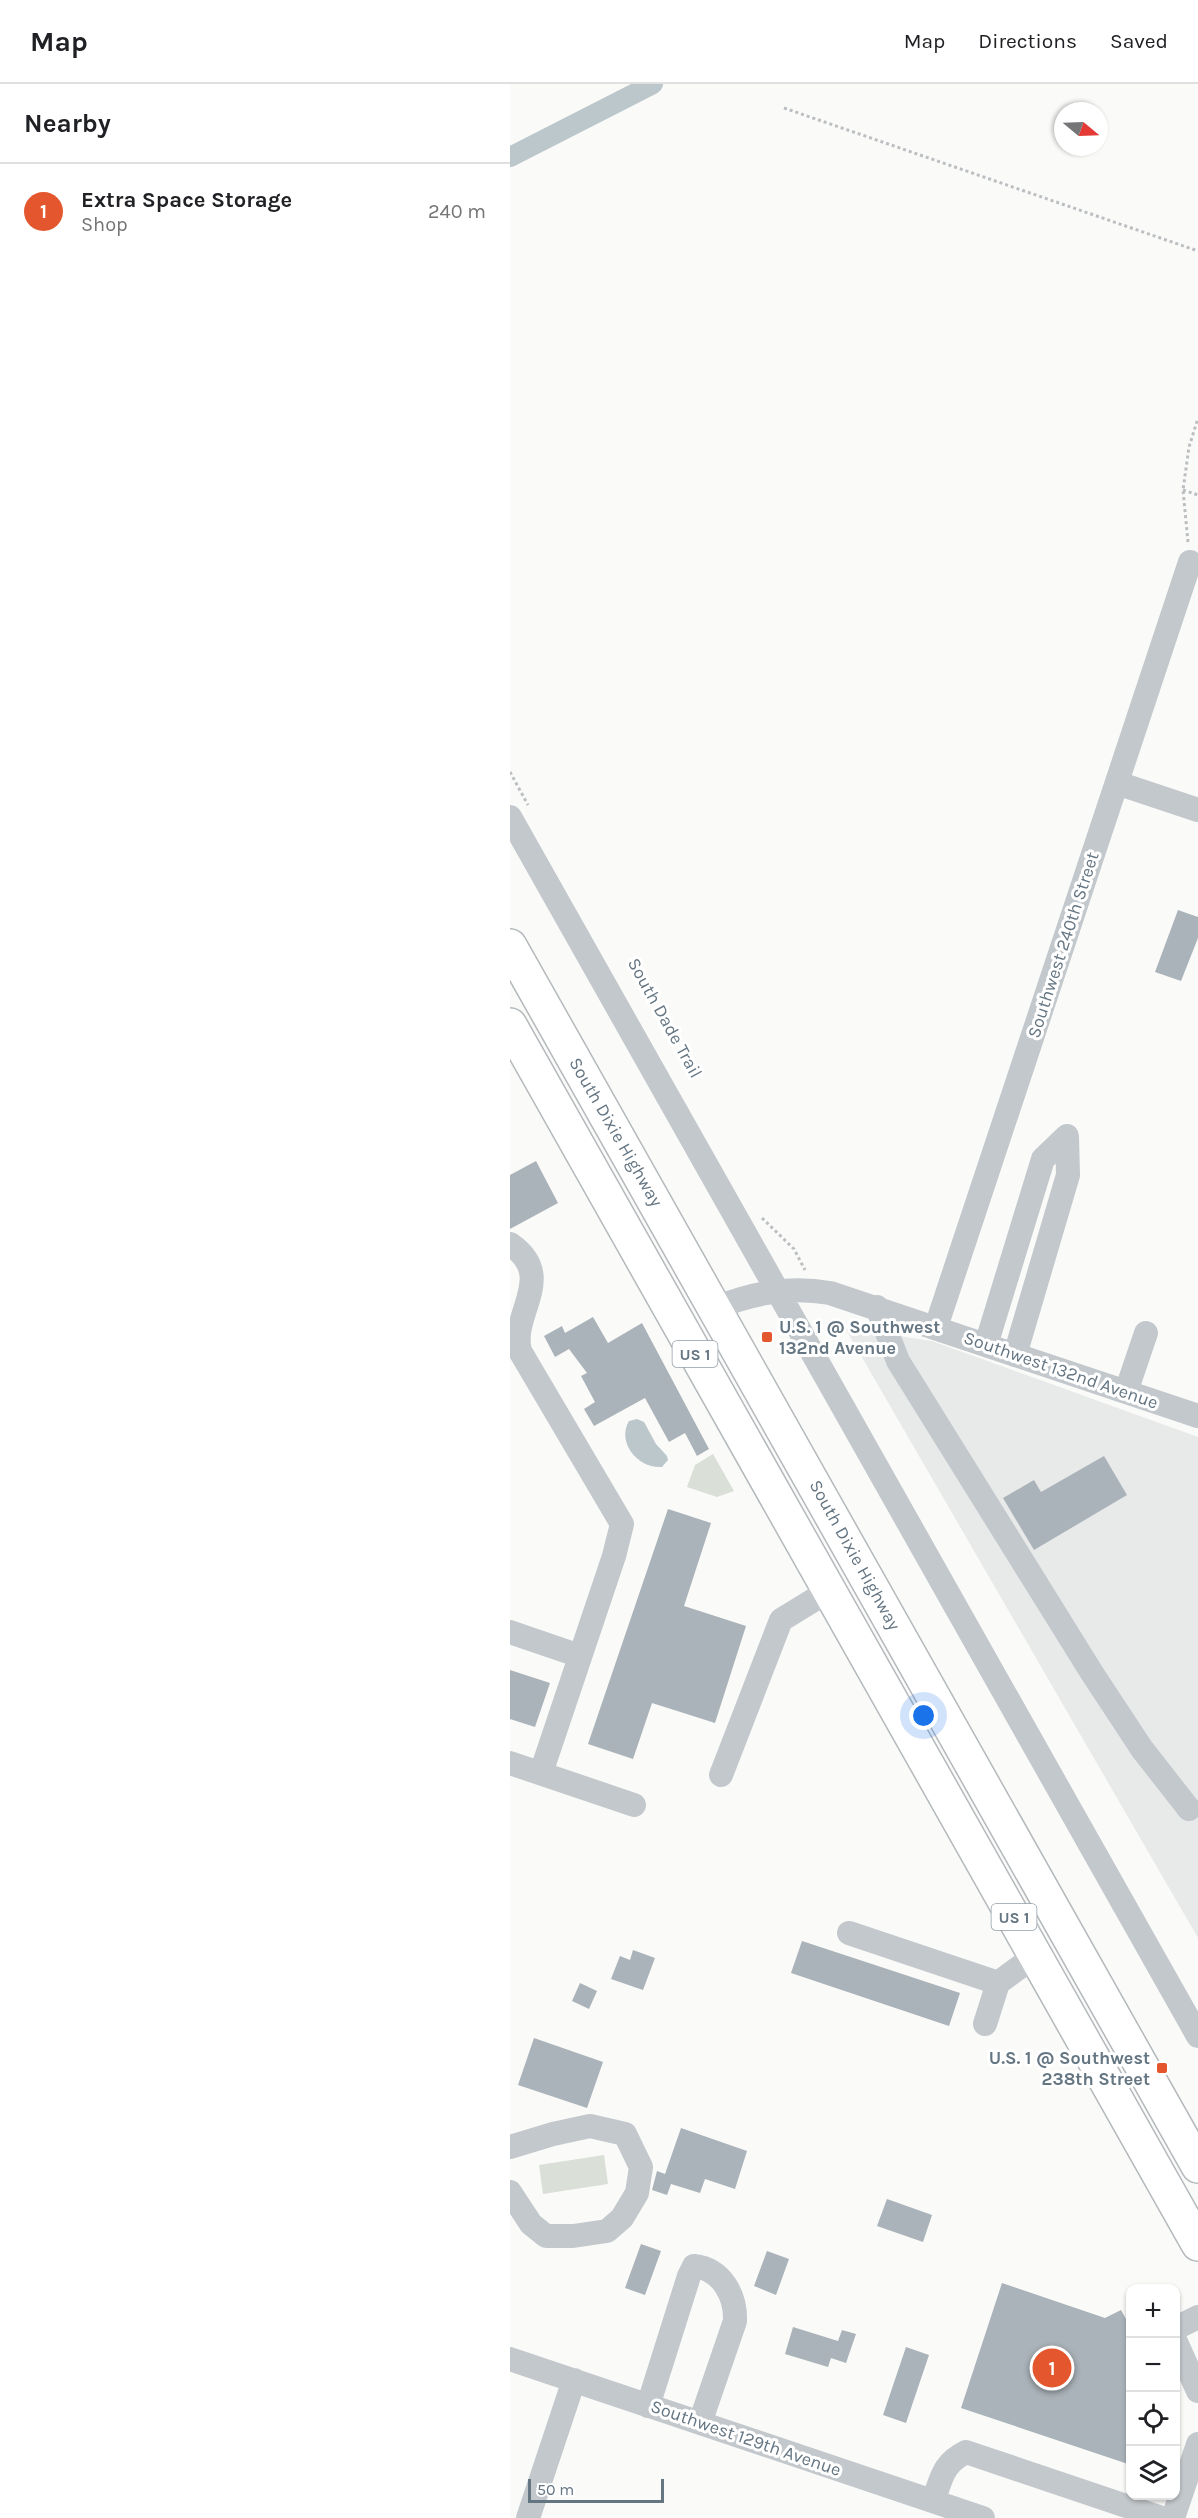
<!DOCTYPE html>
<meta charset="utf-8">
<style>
body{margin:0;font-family:Karla,sans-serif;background:#f2f2f2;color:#202124}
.controls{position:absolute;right:18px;bottom:18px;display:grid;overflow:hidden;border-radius:12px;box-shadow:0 2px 4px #0004}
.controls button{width:54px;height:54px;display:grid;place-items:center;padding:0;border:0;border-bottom:2px solid #e0e0e0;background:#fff;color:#202124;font:30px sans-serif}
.compass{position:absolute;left:544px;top:18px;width:54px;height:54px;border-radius:50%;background:#fff;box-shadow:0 2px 4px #0004;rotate:109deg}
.scale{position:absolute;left:18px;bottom:15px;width:136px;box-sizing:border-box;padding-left:6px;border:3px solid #657683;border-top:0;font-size:16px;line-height:21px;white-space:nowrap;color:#657683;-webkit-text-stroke:4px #fff;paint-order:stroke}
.you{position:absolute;left:414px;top:1632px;width:21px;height:21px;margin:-15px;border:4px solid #fff;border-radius:50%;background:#1a73e8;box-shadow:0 0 0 9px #1a73e833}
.badge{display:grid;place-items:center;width:39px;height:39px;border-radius:50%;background:#e4572e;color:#fff;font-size:20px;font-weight:700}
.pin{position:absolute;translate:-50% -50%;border:3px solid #fff;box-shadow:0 2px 6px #0006}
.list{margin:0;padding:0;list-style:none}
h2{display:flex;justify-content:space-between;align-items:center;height:78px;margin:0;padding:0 24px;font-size:26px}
h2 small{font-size:20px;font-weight:400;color:#757577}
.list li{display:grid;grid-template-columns:39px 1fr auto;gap:18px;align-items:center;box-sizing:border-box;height:96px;padding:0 24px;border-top:2px solid #e0e0e0}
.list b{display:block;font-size:22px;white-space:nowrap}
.list p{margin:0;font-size:20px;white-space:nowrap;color:#757577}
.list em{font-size:20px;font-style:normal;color:#757577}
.icon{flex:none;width:33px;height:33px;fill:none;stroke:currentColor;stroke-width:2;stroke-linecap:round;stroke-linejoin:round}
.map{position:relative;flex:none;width:688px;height:2434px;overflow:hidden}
header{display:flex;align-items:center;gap:36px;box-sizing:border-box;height:84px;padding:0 30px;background:#fff;border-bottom:2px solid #e0e0e0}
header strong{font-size:28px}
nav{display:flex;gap:33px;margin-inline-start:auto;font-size:21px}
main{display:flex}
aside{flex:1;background:#fff}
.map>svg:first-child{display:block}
.built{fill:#e8e9e9}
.green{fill:#dadfd7}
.water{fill:#bbc7cb}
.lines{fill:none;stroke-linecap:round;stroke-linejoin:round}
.canal{stroke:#bbc7cb;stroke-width:20}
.building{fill:#aab3b9}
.highway-casing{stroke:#b4b9bd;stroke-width:36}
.path{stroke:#bbbfc2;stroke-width:3;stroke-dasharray:3 3;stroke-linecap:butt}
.minor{stroke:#c3c8cc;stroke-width:24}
.highway{stroke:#fff;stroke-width:33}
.poi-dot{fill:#e4572e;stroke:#fff;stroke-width:2}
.labels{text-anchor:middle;stroke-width:6;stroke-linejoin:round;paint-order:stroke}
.shield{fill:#fff;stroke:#939fa8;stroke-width:1.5}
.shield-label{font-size:16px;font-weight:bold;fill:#657683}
.street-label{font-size:18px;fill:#657683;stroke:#fff}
.poi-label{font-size:18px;font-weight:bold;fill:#657683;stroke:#fff;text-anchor:start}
</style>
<header>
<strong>Map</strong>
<nav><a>Map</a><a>Directions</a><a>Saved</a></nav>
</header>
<main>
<aside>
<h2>Nearby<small></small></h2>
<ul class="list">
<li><span class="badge">1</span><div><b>Extra Space Storage</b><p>Shop</p></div><em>240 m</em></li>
</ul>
</aside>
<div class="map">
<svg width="688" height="2434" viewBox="0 0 688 2434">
<rect width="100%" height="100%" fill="#fafaf8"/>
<path class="built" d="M335,1244L422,1257L688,1353V1854Z"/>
<path class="green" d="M203,1370L224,1407L207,1413L177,1403L185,1381Z
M94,2071L98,2100L33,2110L29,2081Z"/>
<path class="water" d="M127,1335L134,1338L146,1360L157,1372L158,1376L152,1383C129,1385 106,1359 119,1337Z"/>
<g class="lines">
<path class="canal" d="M0,73L143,0"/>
</g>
<path class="building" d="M668,826L688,833V854L671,897L645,888Z
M26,1077L48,1119L0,1145V1091Z
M83,1233L98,1259L132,1239L199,1365L187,1372L175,1349L159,1358L135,1314L84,1342L74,1325L85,1318L71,1292L77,1289L59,1265L45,1273L34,1252L52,1242L55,1249Z
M594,1372L617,1411L524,1466L493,1414L524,1396L531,1408Z
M158,1425L201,1439L174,1522L236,1542L205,1639L142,1619L123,1675L78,1660Z
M0,1586L40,1599L25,1643L0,1635Z
M292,1857L450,1909L439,1942L281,1889Z
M123,1866L145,1874L133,1906L101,1895L110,1872L120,1876Z
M70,1899L87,1907L79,1925L62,1917Z
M24,1954L93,1978L77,2024L8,2001Z
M171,2044L237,2067L225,2105L195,2095L190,2109L161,2100L157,2111L142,2106L147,2087L155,2090Z
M377,2115L422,2131L413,2158L367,2142Z
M131,2160L151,2167L135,2211L115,2204Z
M257,2167L279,2175L266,2211L244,2202Z
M492,2199L595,2234L611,2226L621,2244V2381L451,2324Z
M283,2243L328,2257L332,2246L346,2250L336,2279L321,2274L318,2283L275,2270Z
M396,2263L419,2271L396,2339L373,2331Z"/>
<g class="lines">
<g class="highway-casing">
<path id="highway" d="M0,862L688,2082
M0,941L688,2160"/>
</g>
<path class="path" d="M274,24L688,167
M673,406L688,411
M678,458L673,406L679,363L688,334
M0,688L18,721
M252,1134L284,1165L295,1186"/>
<path class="minor" d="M607,699L688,726
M0,733L688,1952
M0,1160C48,1193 0,1229 10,1267L112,1440L104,1472L31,1689
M367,1223L388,1277L582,1589L632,1665L679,1725
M205,1224C243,1209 279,1202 320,1209L688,1332
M426,1243L680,478
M476,1261L533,1075L557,1052L558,1091L505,1271
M616,1308L636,1249
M0,1548L70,1572
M0,1679L124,1721
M211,1691L271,1536L320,1506
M339,1849L488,1899L526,1871
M475,1940L488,1899
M0,2063L43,2050L80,2042L115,2050L131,2083L127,2109L112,2134L97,2147L63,2152H36L21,2140L0,2108
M666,2244L688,2233
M666,2258L688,2307
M0,2275L473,2434
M138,2322L179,2192L184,2182C212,2185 226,2212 225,2237L190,2339
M423,2417C432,2394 432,2380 456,2368L652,2434
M18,2434L64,2296
M663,2434L688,2360"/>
<use href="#highway" class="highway"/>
</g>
<g class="poi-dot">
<rect x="251" y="1247" width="12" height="12" rx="3"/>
<rect x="646" y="1978" width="12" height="12" rx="3"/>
</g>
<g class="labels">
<g class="shield">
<rect x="162.5" y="1257" width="45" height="26" rx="4.5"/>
<rect x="481.5" y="1820" width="45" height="26" rx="4.5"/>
</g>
<g class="shield-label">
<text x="185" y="1276">US 1</text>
<text x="504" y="1839">US 1</text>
</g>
<g class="street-label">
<text transform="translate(553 861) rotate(-72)" y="6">Southwest 240th Street</text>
<text transform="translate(155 934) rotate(61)" y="6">South Dade Trail</text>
<text transform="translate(106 1048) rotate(60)" y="6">South Dixie Highway</text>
<text transform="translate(551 1286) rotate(19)" y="6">Southwest 132nd Avenue</text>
<text transform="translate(345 1471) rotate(61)" y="6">South Dixie Highway</text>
<text transform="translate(236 2354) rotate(19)" y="6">Southwest 129th Avenue</text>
</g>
<g class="poi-label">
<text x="269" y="1249">U.S. 1 @ Southwest<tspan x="269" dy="21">132nd Avenue</tspan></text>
<text x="640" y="1980" text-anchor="end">U.S. 1 @ Southwest<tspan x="640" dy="21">238th Street</tspan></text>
</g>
</g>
</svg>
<div class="controls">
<button>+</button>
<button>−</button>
<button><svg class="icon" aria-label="locate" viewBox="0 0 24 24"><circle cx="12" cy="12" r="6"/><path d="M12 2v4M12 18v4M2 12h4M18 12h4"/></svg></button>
<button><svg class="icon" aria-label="layers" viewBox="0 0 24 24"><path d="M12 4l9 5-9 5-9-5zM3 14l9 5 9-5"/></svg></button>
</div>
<svg class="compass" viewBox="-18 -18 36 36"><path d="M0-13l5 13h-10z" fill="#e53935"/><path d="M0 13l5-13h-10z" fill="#757577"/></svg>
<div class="scale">50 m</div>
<div class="you"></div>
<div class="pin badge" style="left:542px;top:2284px">1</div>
</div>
</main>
